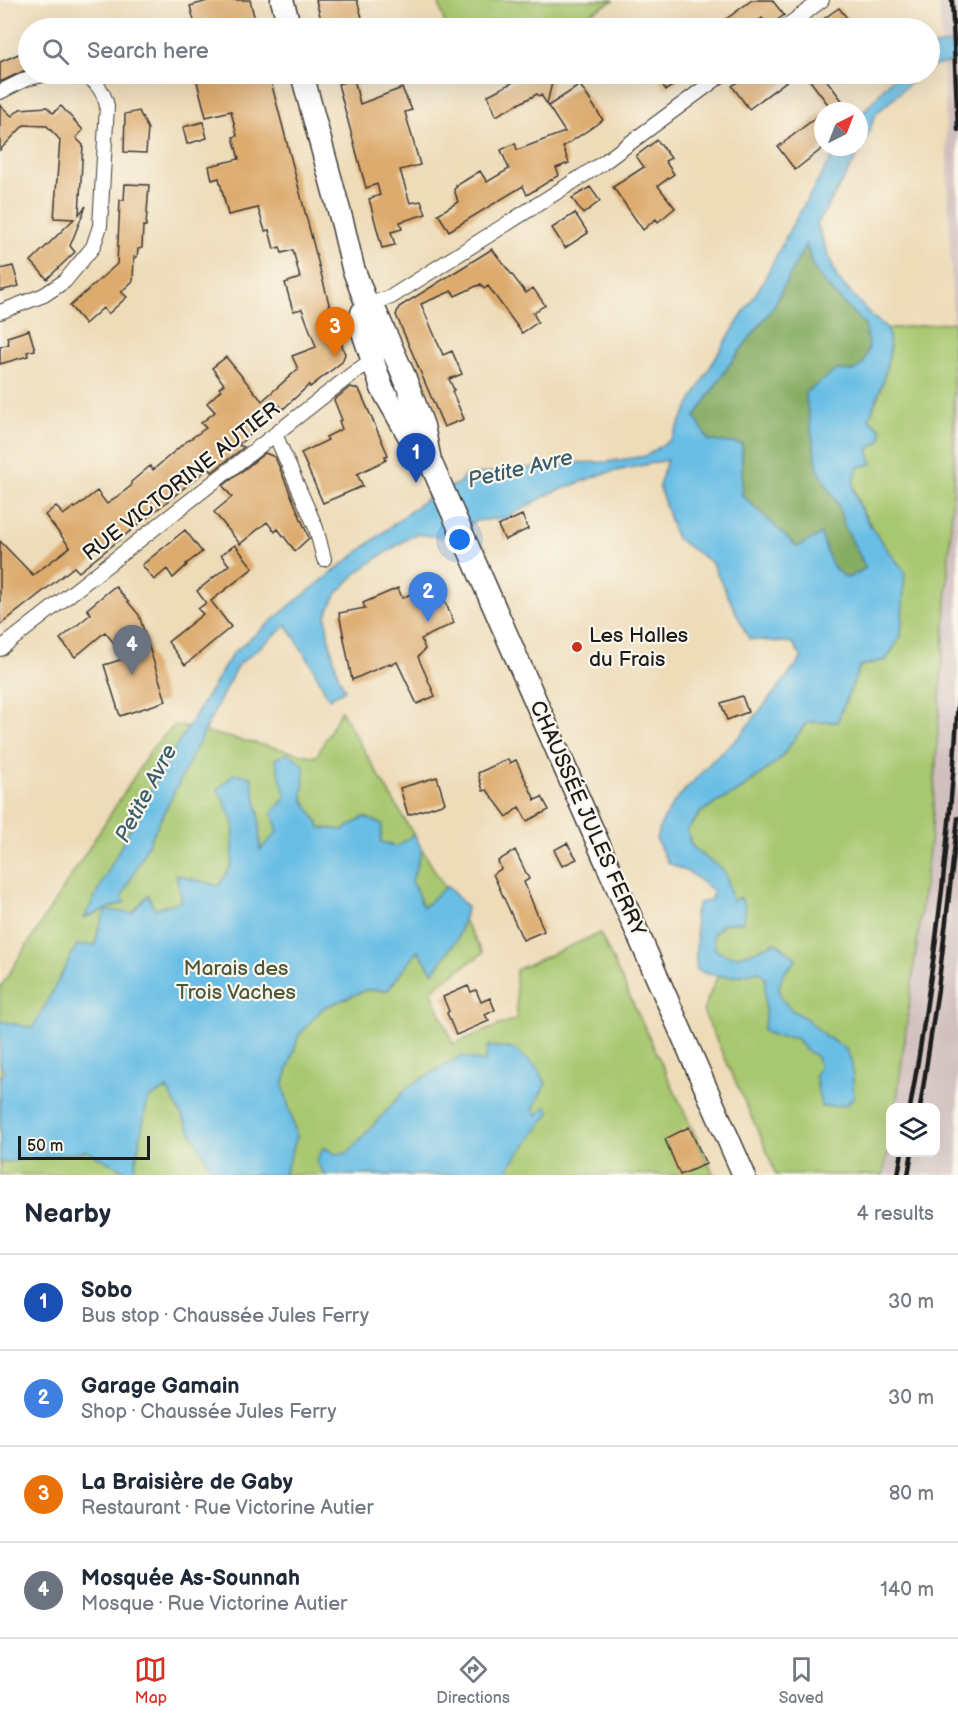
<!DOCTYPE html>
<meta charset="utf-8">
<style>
body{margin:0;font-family:"Balsamiq Sans",sans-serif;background:#f6f6f7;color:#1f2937}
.controls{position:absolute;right:18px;bottom:18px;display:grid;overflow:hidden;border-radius:12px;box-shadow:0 6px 24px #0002}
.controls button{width:54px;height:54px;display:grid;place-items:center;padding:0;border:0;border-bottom:2px solid #e0e1e3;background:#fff;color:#1f2937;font:30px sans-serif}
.compass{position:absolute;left:814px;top:102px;width:54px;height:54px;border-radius:50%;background:#fff;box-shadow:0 6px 24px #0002;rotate:42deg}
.scale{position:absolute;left:18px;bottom:15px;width:132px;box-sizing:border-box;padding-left:6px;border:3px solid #1c1c1c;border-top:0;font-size:16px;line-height:21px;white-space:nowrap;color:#1c1c1c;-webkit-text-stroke:4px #fbf7ec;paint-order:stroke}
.you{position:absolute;left:460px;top:540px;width:21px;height:21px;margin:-15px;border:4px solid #fff;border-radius:50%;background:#1a73e8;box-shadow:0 0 0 9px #1a73e833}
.badge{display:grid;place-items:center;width:39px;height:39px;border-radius:50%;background:#d93025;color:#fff;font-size:20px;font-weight:700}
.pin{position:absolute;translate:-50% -50px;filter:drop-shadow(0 2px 3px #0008)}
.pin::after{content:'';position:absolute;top:32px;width:21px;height:18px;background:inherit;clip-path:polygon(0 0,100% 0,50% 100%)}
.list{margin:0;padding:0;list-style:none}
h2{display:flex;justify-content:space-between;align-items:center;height:78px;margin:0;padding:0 24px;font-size:26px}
h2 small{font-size:20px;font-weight:400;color:#747a83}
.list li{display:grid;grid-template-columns:39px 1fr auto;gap:18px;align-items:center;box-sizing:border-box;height:96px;padding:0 24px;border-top:2px solid #e0e1e3}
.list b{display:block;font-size:22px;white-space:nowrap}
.list p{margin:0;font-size:20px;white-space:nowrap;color:#747a83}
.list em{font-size:20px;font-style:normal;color:#747a83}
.icon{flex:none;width:33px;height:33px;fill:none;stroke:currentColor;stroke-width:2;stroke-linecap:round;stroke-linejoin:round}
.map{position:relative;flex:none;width:958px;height:1175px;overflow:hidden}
.search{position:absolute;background:#fff;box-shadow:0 6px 24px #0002;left:18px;right:18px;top:18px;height:66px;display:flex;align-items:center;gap:15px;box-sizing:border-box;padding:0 21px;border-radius:33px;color:#747a83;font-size:22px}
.sheet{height:462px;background:#fff}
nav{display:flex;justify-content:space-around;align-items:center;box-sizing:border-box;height:84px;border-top:2px solid #e0e1e3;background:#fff;font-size:16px;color:#747a83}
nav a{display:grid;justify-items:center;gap:3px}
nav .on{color:#d93025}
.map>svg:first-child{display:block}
.industrial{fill:#d1bfbf}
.green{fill:#a7c76f;stroke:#627246;stroke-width:1.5}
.forest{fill:#85ac62;stroke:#50643f;stroke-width:1.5}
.water{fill:#69bee5;stroke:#426d80;stroke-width:1.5;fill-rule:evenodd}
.building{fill:#ddab6e}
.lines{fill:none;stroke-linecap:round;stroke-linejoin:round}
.street-casing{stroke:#3c3934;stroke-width:16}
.primary-casing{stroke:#3c3934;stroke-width:25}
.street{stroke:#fff;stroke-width:14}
.primary{stroke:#fff;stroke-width:22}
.rail{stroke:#1c1c1c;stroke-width:4.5}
.poi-dot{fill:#c8321e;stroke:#fbf7ec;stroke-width:2}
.labels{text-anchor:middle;stroke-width:4.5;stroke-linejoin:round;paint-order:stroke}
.street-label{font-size:21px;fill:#1c1c1c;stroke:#fbf7ec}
.poi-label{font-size:21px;fill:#1c1c1c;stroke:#fbf7ec;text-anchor:start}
.park-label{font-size:21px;fill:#4d5839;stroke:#fbf7ec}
.water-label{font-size:22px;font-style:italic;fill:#3b5d6c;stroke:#fbf7ec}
</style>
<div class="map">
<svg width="958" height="1175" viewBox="0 0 958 1175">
<rect width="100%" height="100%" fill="#fbf7ec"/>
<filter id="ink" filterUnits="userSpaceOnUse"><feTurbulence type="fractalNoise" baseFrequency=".0167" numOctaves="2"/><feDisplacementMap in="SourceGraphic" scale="12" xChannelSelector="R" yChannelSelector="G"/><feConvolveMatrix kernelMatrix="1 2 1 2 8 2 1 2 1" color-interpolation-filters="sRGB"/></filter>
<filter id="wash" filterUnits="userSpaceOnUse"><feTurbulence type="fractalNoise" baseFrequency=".008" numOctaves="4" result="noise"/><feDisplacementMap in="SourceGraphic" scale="24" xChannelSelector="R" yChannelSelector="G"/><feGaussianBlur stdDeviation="1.35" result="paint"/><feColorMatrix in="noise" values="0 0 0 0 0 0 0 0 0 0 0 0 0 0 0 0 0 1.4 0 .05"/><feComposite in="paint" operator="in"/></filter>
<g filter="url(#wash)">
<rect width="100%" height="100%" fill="#eedcb9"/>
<path class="industrial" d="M939,0H958V1175H883L890,1139V1152H936V1108L896,1107L932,826L954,476L953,322L944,79Z"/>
<path class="green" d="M438,0H614L563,28H446Z
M953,322L954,476L932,826L896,1107L890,1108V1139L883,1175H776L764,1144L703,1011L725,957L715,949L713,935L722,924L732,902L726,874L720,867L705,858L691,845L687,830L702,811L740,790L779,760L807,722H837L860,666L886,660L905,572L877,537L859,504L853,484L858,467L868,449L869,419L883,382L890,350L888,329Z
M341,711L483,953L431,990L453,1044L517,1018L516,970L600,933L714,1175H0V988L153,747L175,725L316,757Z"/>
<path class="forest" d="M806,243L812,265L823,282L865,325L869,347L864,363L854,371L836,370L813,437L818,470L838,504L844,525L866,568L848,578C830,571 827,553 821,534L797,548L742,495V444L709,441L695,417L729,365L772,309Z"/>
<path class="water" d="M958,42V61L930,67V47Z
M896,74H920L876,114L864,145L817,224L837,278L873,317L888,329L890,350L883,382L869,419L881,429V441L868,449L872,464L858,467C857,472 853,479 853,485C855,512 889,551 905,572L901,636L886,660L860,666L837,722H807L779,760L740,790L702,811L687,830L691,845L705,858L720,867L726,874L732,901L740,897C746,906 747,912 743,922L722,924L713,935L715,949C735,965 755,950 776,942L797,959L783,974L779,987L781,999L792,1010L807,1019L824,1035L846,1049L852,1063L854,1096L847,1105L821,1107L815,1075L820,1066L816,1056L804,1049L796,1038L774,1036L763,1031L765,1019V977L758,971C734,978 720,979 696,970C695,951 699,931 694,914L699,903L711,900L713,891L690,873L668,863L656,839L661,824L674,802L714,759L738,738L802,658L793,643L749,639L712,563L676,538L659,486L667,460L602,474L549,494L506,518L475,521L442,537L415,534L379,557L357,573L337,593L326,615L328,635L338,675L345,690L329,699L311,664L287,625L237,666L122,897L125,902L84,918L151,788L233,653L292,604L426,499L459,483L464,476L567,463L606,462L646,456L671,439L714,360L763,282L790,229L838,147H859V117ZM806,244L812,265L823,282L865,325L869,347L864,363L854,371L837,370L805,393L818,470L838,504L844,525L866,568L848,578C830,571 827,552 821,534L797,547L742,495V444L709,441L695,417L729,365L772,309Z
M289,753L304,765L303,799L321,828L344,830L364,817L382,824L381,842L397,847L414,834L422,850L412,881L423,907L447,886L467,907L458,938L433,973L418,950L388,990H366L323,1008L299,1035L283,1085L297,1137L284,1175H215L167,1089L148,1099L133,1175L87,1151L0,1163V1080L5,1071L0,1066V1021L33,1028L77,945H95L99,927L106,910L132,913L148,895L155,909L182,901L176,875L219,886L232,864L234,823L218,789L235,773L251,777L259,814L260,850L278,831L272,813L286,797L275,759Z
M488,1046L514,1049L536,1067L546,1083L533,1109L537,1115L547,1106L550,1113L510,1165L509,1175H325L316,1161L324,1147L335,1154L348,1153L409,1086L461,1056L485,1062Z"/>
<g id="blocks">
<path class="building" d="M211,0H250L257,28H196L190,6Z
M316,0H357L365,28H323Z
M752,0H772L784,15L768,27L762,18L748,28H714Z
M839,8L855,28H811L833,12Z
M28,50V69L0,82V62Z
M195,74H269L334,323L345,354L342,362L310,387L309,385L282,410L280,406L258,415L262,425L238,445L244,447L212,472L209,468L79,572L74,567L0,625V541L33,575L70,547L45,515L56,506L63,515L74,507L75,508L97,491L107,504L131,486V482L150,466L153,470L183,444L206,428L201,423L215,412L207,403L221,390L219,388L224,384L212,368L226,357L262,401L298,369L292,356L316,347L302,309L293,311L285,283L300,278L293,250L282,253L280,247L274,249L269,230L265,231L258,208L228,215L219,178L212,180L209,166L239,159L233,137L237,136L231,111L206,117Z
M529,74H554L547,104L541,95L539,96L537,94L496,116L488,95Z
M655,74H692L666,90Z
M749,74H796L749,109L732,86Z
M805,74H822L850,111H833Z
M354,79L360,104L402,88L412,110L405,112L420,165L400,170L410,203L421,201L426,214L400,222L402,229L391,232L395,245L382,248L369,199L380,195L377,184L366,188L338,84Z
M580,85L603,120L563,147L569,163L556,168L559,175L527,195L523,186L449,231L438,214L458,202L454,189L457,187L456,186L480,171L487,182L509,169L501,150L515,143L517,150L565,132L548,106Z
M0,105L12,116L20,109L47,107L53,113L61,106L83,130L76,138L83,145L79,214L86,206L70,246L75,252L47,279L31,261L74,219L54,218L60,140L47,126L24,125L0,150Z
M139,111L148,129L146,153L124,152L125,114Z
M823,112V148L795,170L778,147Z
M203,122L207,138L187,144L183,127Z
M657,140L671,158L665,161L674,174L658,186L675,208L658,222L656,219L643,230L613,187L644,167L636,156Z
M125,184L149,185L146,226H143L142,248L138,249L137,257H134L133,281L121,292L127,297L108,314L103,308L85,324L70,306L117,264L120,200H124Z
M590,187L600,201L583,214L572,198Z
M575,213L588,233L565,248L552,228Z
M492,249L526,293L533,288L545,305L533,313L538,322L522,333L488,286L484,289L481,284L455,296L452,291L421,304L443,355L452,351L462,374L449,379L454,390L452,391L464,419L444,427L396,315L399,307Z
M13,266L19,286L0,291V269Z
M29,330L35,350L27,352L28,356L0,364V347L9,344L7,337Z
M350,387L359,389L388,455L385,456L386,460L357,474L363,486L323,503L301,453L328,440L326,437L342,429L339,421L342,420L334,400Z
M265,453L275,457L309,538L295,551L278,529L275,532L267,522L240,544L214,512L232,497L223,486Z
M522,515L528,529L505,540L498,526Z
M185,530L202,552L186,564L187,565L173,578L167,569L154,580L142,565Z
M235,545L253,568L211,601L231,627L185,665L168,642L203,614L198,609L206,603L197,591L229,565L221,555Z
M437,582L454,623L421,639L425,649L418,657L435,696L417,704L397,662L391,665L390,663L352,680L339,613L365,608L363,603L398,588L402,598Z
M115,586L139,615L166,701L120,716L104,665L126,658L105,632L75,657L60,639L91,614L87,609Z
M742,696L748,712L727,720L721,703Z
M508,759L510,763L516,760L535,800L542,797L549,810L527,821L519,807L507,817L487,790L483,791L478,773Z
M437,777L445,803L408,815L400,788Z
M567,843L577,859L562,866L554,850Z
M515,850L529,879L524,882L544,931L523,940L493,874L501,869L498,861Z
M468,986L471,992L476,990L481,1002L490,998L495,1010L485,1015L489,1021L456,1035L447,1013L449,1011L443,997Z
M689,1127L706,1164L680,1175L665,1139Z"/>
</g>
</g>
<g filter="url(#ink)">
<use href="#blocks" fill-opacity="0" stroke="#3c3934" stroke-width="1.5"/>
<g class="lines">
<g class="street-casing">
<path id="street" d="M784,28L822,0
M0,92L26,79L47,74
M367,305L391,297L603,163L723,74
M0,312L44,295L65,281L93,247L100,226L107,106C104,92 94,77 80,74
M275,434L316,528L324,559
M0,649L352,374L378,356"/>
</g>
<g class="primary-casing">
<path id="primary" d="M282,0L290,28
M302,74L343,225L353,268L367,305L376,313L404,376L423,426L430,461L744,1175
M367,305L362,313L363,332L382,388L408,434L427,457"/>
</g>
<use href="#street" class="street"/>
<use href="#primary" class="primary"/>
<path class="rail" d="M952,0L958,130
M910,1108C934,973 951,834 958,698
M920,1108L938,989L958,818
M898,1175L902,1152
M908,1175L912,1152"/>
</g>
</g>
<circle class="poi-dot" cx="577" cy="647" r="6"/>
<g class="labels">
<g class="street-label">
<text transform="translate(181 481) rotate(-38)" y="7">RUE VICTORINE AUTIER</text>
<text transform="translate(588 818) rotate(66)" y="7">CHAUSSÉE JULES FERRY</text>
</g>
<g class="poi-label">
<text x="589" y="642">Les Halles<tspan x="589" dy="24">du Frais</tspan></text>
</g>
<g class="park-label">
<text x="236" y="975">Marais des<tspan x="236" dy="24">Trois Vaches</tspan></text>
</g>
<g class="water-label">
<text transform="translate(520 468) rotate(-13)" y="8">Petite Avre</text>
<text transform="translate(145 793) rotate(-62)" y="8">Petite Avre</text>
</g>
</g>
</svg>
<div class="controls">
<button><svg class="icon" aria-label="layers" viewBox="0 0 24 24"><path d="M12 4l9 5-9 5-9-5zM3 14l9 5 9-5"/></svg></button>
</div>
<svg class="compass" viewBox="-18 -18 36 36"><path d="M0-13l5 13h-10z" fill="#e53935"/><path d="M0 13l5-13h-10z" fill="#747a83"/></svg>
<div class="scale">50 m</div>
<div class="you"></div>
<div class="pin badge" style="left:416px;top:483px;background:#1a4fb4">1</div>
<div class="pin badge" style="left:428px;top:622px;background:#3f7fe0">2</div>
<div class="pin badge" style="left:335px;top:357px;background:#e8710a">3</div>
<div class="pin badge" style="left:132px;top:675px;background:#6b7280">4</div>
<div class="search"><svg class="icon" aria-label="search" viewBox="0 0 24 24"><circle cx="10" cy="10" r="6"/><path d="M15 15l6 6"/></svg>Search here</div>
</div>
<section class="sheet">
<h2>Nearby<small>4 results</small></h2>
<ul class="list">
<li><span class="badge" style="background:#1a4fb4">1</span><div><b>Sobo</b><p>Bus stop · Chaussée Jules Ferry</p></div><em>30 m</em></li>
<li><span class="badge" style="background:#3f7fe0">2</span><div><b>Garage Gamain</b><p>Shop · Chaussée Jules Ferry</p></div><em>30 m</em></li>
<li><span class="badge" style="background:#e8710a">3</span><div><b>La Braisière de Gaby</b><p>Restaurant · Rue Victorine Autier</p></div><em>80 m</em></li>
<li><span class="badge" style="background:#6b7280">4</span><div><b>Mosquée As-Sounnah</b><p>Mosque · Rue Victorine Autier</p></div><em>140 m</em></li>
</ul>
</section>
<nav>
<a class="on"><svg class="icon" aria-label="map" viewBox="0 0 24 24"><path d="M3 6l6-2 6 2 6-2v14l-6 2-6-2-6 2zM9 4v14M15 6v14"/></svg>Map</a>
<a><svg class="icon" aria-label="directions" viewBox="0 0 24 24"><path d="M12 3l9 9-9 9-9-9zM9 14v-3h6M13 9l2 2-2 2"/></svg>Directions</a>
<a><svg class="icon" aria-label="saved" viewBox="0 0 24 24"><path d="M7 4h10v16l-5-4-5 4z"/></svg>Saved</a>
</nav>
